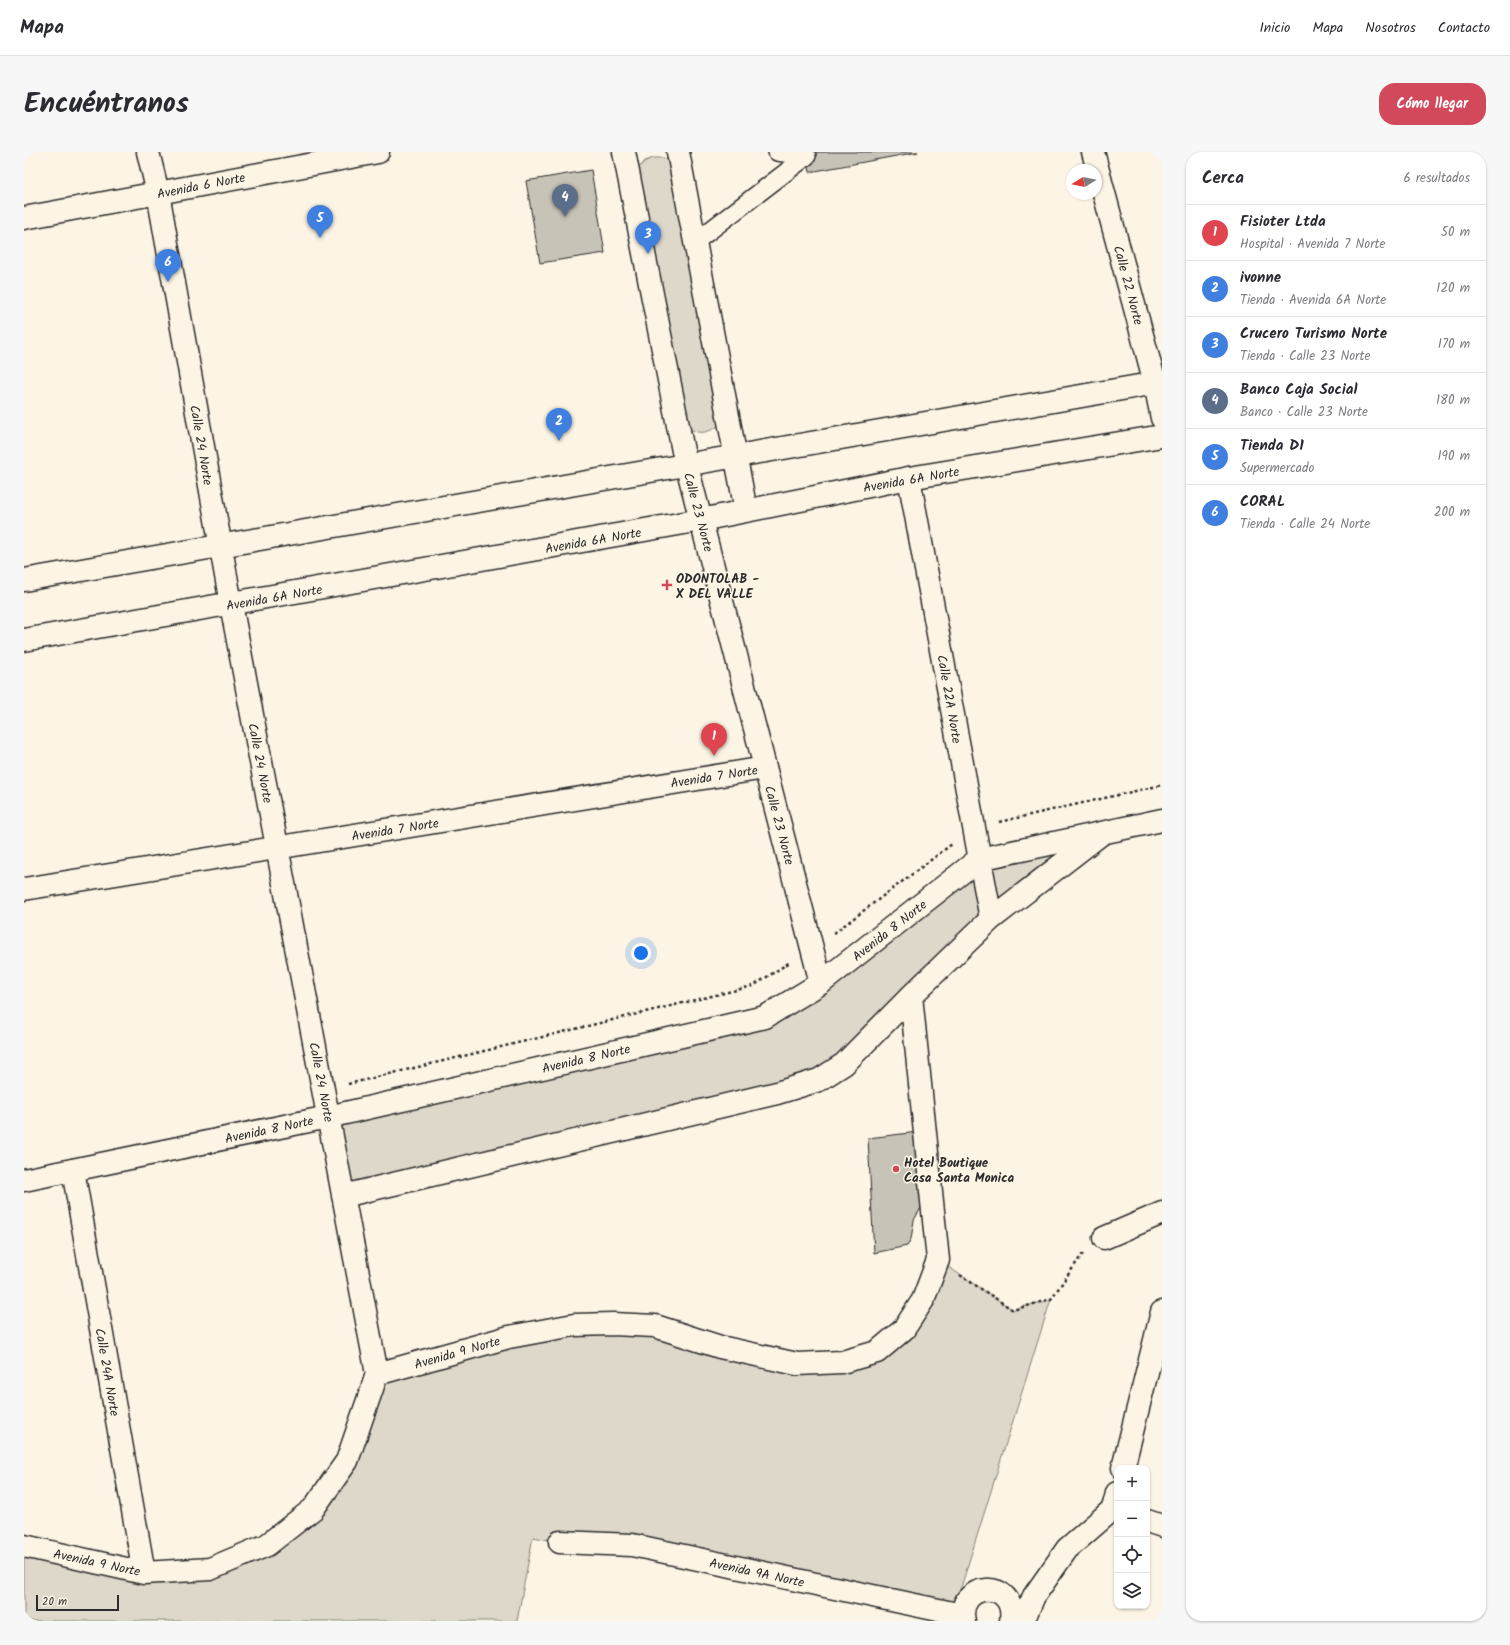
<!DOCTYPE html>
<html lang="es">
<meta charset="utf-8">
<style>
body{margin:0;font-family:Kalam,sans-serif;background:#f7f7f7;color:#2b2b33}
.controls{position:absolute;right:12px;bottom:12px;display:grid;overflow:hidden;border-radius:8px;box-shadow:0 1px 3px #0004}
.controls button{width:36px;height:36px;display:grid;place-items:center;padding:0;border:0;border-bottom:1px solid #e1e1e2;background:#fff;color:#2b2b33;font:20px sans-serif}
.compass{position:absolute;left:1042px;top:12px;width:36px;height:36px;border-radius:50%;background:#fff;box-shadow:0 1px 3px #0004;rotate:260deg}
.scale{position:absolute;left:12px;bottom:10px;width:83px;box-sizing:border-box;padding-left:4px;border:2px solid #2b2b2b;border-top:0;font-size:11px;line-height:14px;white-space:nowrap;color:#2b2b2b;-webkit-text-stroke:3px #fcf5e5;paint-order:stroke}
.you{position:absolute;left:617px;top:801px;width:14px;height:14px;margin:-10px;border:3px solid #fff;border-radius:50%;background:#1a73e8;box-shadow:0 0 0 6px #1a73e833}
.badge{display:grid;place-items:center;width:26px;height:26px;border-radius:50%;background:#d1495b;color:#fff;font-size:13px;font-weight:700}
.pin{position:absolute;translate:-50% -33px;filter:drop-shadow(0 1px 2px #0008)}
.pin::after{content:'';position:absolute;top:21px;width:14px;height:12px;background:inherit;clip-path:polygon(0 0,100% 0,50% 100%)}
.list{margin:0;padding:0;list-style:none}
h2{display:flex;justify-content:space-between;align-items:center;height:52px;margin:0;padding:0 16px;font-size:17px}
h2 small{font-size:13px;font-weight:400;color:#7c7c81}
.list li{display:grid;grid-template-columns:26px 1fr auto;gap:12px;align-items:center;box-sizing:border-box;height:56px;padding:0 16px;border-top:1px solid #e1e1e2}
.list b{display:block;font-size:15px;white-space:nowrap}
.list p{margin:0;font-size:13px;white-space:nowrap;color:#7c7c81}
.list em{font-size:13px;font-style:normal;color:#7c7c81}
.icon{flex:none;width:22px;height:22px;fill:none;stroke:currentColor;stroke-width:2;stroke-linecap:round;stroke-linejoin:round}
.map{position:relative;flex:none;width:1138px;height:1469px;overflow:hidden;border-radius:16px}
header{display:flex;align-items:center;gap:24px;box-sizing:border-box;height:56px;padding:0 20px;background:#fff;border-bottom:1px solid #e1e1e2}
header strong{font-size:19px}
nav{display:flex;gap:22px;margin-inline-start:auto;font-size:14px}
.intro{display:flex;align-items:center;justify-content:space-between;box-sizing:border-box;height:96px;padding:0 24px}
h1{margin:0;font-size:28px}
.button{padding:10px 18px;border-radius:16px;background:#d1495b;color:#fff;font-size:14px;font-weight:700}
main{display:flex;gap:24px;padding:0 24px}
aside{flex:1;background:#fff;border-radius:16px;box-shadow:0 1px 3px #0004}
.map>svg:first-child{display:block}
.green{fill:#ded8ca;stroke:#84827a}
.building{fill:#c8c3b7;stroke:#2b2b2b}
.lines{fill:none;stroke-linecap:round;stroke-linejoin:round}
.service-casing{stroke:#2b2b2b;stroke-width:20}
.minor-casing{stroke:#2b2b2b;stroke-width:25}
.tertiary-casing{stroke:#2b2b2b;stroke-width:25}
.secondary-casing{stroke:#2b2b2b;stroke-width:25}
.path{stroke:#2b2b2b;stroke-width:2.5;stroke-dasharray:3 3;stroke-linecap:butt}
.service{stroke:#fcf5e5;stroke-width:17}
.minor{stroke:#fcf5e5;stroke-width:22}
.tertiary{stroke:#fcf5e5;stroke-width:22}
.secondary{stroke:#fcf5e5;stroke-width:22}
.poi-dot{fill:#d1495b;stroke:#fcf5e5;stroke-width:1.5}
.labels{text-anchor:middle;stroke-width:3;stroke-linejoin:round;paint-order:stroke}
.street-label{font-size:13px;fill:#2b2b2b;stroke:#fcf5e5}
.poi-label{font-size:13px;font-weight:bold;fill:#2b2b2b;stroke:#fcf5e5;text-anchor:start}
</style>
<header>
<strong>Mapa</strong>
<nav><a>Inicio</a><a>Mapa</a><a>Nosotros</a><a>Contacto</a></nav>
</header>
<div class="intro"><h1>Encuéntranos</h1><a class="button">Cómo llegar</a></div>
<main>
<div class="map">
<svg width="1138" height="1469" viewBox="0 0 1138 1469">
<rect width="100%" height="100%" fill="#fcf5e5"/>
<filter id="ink" filterUnits="userSpaceOnUse"><feTurbulence type="fractalNoise" baseFrequency=".025" numOctaves="2"/><feDisplacementMap in="SourceGraphic" scale="8" xChannelSelector="R" yChannelSelector="G"/><feConvolveMatrix kernelMatrix="1 2 1 2 8 2 1 2 1" color-interpolation-filters="sRGB"/></filter>
<g filter="url(#ink)">
<path class="green" d="M630,6H640L648,11L695,273C685,281 675,283 664,276L614,17L621,9Z
M1077,682L795,928L319,1044L304,965L741,865L955,707Z
M914,1108L989,1158L1027,1147L929,1461L509,1385L493,1469H0V1394L186,1417L289,1357L353,1222L589,1172L773,1212L853,1200Z"/>
<path class="building" d="M782,0H894L786,20Z
M567,18L581,101L516,111L502,29Z
M894,980L902,1047L890,1068L887,1087L883,1094L850,1101L844,986Z"/>
<g class="lines">
<g class="service-casing">
<path id="service" d="M753,0L783,4
M671,90L783,4"/>
</g>
<g class="minor-casing">
<path id="minor" d="M1069,0L1131,231L1138,266
M885,326L967,767
M0,737L741,616
M49,1018L120,1421
M319,1044L753,941L795,928L820,912L887,844L967,767L1077,682
M1080,1086L1138,1061
M353,1222L485,1185L550,1173L589,1172L631,1174L696,1195L773,1212L818,1210L853,1200L880,1177L899,1148L914,1108L887,844
M1099,1316L1138,1160
M1123,1369L1138,1374
M536,1390L608,1393L938,1463
M0,1394L120,1421L186,1417L243,1393L289,1357L323,1309L353,1222L207,452L134,41L124,0
M940,1469C931,1430 993,1425 987,1469
M999,1469L1010,1444L1043,1397L1089,1357L1093,1341"/>
</g>
<g class="tertiary-casing">
<path id="tertiary" d="M600,0L659,299L797,831
M654,0L722,359
M0,428L1138,230
M0,488L677,368L885,326L1138,284"/>
</g>
<g class="secondary-casing">
<path id="secondary" d="M0,66L354,0
M0,1028L304,965L741,865L797,831L955,707L1138,668"/>
</g>
<path class="path" d="M975,670L1138,633
M810,781L928,692
M324,932L729,834L766,810
M936,1123L989,1158L1027,1147L1060,1100"/>
<use href="#service" class="service"/>
<use href="#minor" class="minor"/>
<use href="#tertiary" class="tertiary"/>
<use href="#secondary" class="secondary"/>
</g>
</g>
<g class="poi-dot">
<path d="M641 427h4v4h4v4h-4v4h-4v-4h-4v-4h4z"/>
<circle cx="872" cy="1017" r="4"/>
</g>
<g class="labels">
<g class="street-label">
<text transform="translate(177 33) rotate(-11)" y="5">Avenida 6 Norte</text>
<text transform="translate(1105 133) rotate(75)" y="5">Calle 22 Norte</text>
<text transform="translate(178 293) rotate(80)" y="5">Calle 24 Norte</text>
<text transform="translate(887 327) rotate(-10)" y="5">Avenida 6A Norte</text>
<text transform="translate(675 360) rotate(75)" y="5">Calle 23 Norte</text>
<text transform="translate(569 388) rotate(-10)" y="5">Avenida 6A Norte</text>
<text transform="translate(250 445) rotate(-10)" y="5">Avenida 6A Norte</text>
<text transform="translate(926 547) rotate(80)" y="5">Calle 22A Norte</text>
<text transform="translate(237 611) rotate(79)" y="5">Calle 24 Norte</text>
<text transform="translate(690 624) rotate(-9)" y="5">Avenida 7 Norte</text>
<text transform="translate(756 673) rotate(75)" y="5">Calle 23 Norte</text>
<text transform="translate(371 677) rotate(-9)" y="5">Avenida 7 Norte</text>
<text transform="translate(865 778) rotate(-38)" y="5">Avenida 8 Norte</text>
<text transform="translate(562 906) rotate(-13)" y="5">Avenida 8 Norte</text>
<text transform="translate(298 930) rotate(79)" y="5">Calle 24 Norte</text>
<text transform="translate(245 977) rotate(-12)" y="5">Avenida 8 Norte</text>
<text transform="translate(433 1200) rotate(-16)" y="5">Avenida 9 Norte</text>
<text transform="translate(84 1220) rotate(80)" y="5">Calle 24A Norte</text>
<text transform="translate(73 1410) rotate(12)" y="5">Avenida 9 Norte</text>
<text transform="translate(733 1420) rotate(12)" y="5">Avenida 9A Norte</text>
</g>
<g class="poi-label">
<text x="652" y="431">ODONTOLAB -<tspan x="652" dy="15">X DEL VALLE</tspan></text>
<text x="880" y="1015">Hotel Boutique<tspan x="880" dy="15">Casa Santa Monica</tspan></text>
</g>
</g>
</svg>
<div class="controls">
<button>+</button>
<button>−</button>
<button><svg class="icon" aria-label="locate" viewBox="0 0 24 24"><circle cx="12" cy="12" r="6"/><path d="M12 2v4M12 18v4M2 12h4M18 12h4"/></svg></button>
<button><svg class="icon" aria-label="layers" viewBox="0 0 24 24"><path d="M12 4l9 5-9 5-9-5zM3 14l9 5 9-5"/></svg></button>
</div>
<svg class="compass" viewBox="-18 -18 36 36"><path d="M0-13l5 13h-10z" fill="#e53935"/><path d="M0 13l5-13h-10z" fill="#7c7c81"/></svg>
<div class="scale">20 m</div>
<div class="you"></div>
<div class="pin badge" style="left:690px;top:604px;background:#e0444e">1</div>
<div class="pin badge" style="left:535px;top:289px;background:#3f7fe0">2</div>
<div class="pin badge" style="left:624px;top:102px;background:#3f7fe0">3</div>
<div class="pin badge" style="left:541px;top:65px;background:#5c6f8a">4</div>
<div class="pin badge" style="left:296px;top:86px;background:#3f7fe0">5</div>
<div class="pin badge" style="left:144px;top:130px;background:#3f7fe0">6</div>
</div>
<aside>
<h2>Cerca<small>6 resultados</small></h2>
<ul class="list">
<li><span class="badge" style="background:#e0444e">1</span><div><b>Fisioter Ltda</b><p>Hospital · Avenida 7 Norte</p></div><em>50 m</em></li>
<li><span class="badge" style="background:#3f7fe0">2</span><div><b>ivonne</b><p>Tienda · Avenida 6A Norte</p></div><em>120 m</em></li>
<li><span class="badge" style="background:#3f7fe0">3</span><div><b>Crucero Turismo Norte</b><p>Tienda · Calle 23 Norte</p></div><em>170 m</em></li>
<li><span class="badge" style="background:#5c6f8a">4</span><div><b>Banco Caja Social</b><p>Banco · Calle 23 Norte</p></div><em>180 m</em></li>
<li><span class="badge" style="background:#3f7fe0">5</span><div><b>Tienda D1</b><p>Supermercado</p></div><em>190 m</em></li>
<li><span class="badge" style="background:#3f7fe0">6</span><div><b>CORAL</b><p>Tienda · Calle 24 Norte</p></div><em>200 m</em></li>
</ul>
</aside>
</main>
